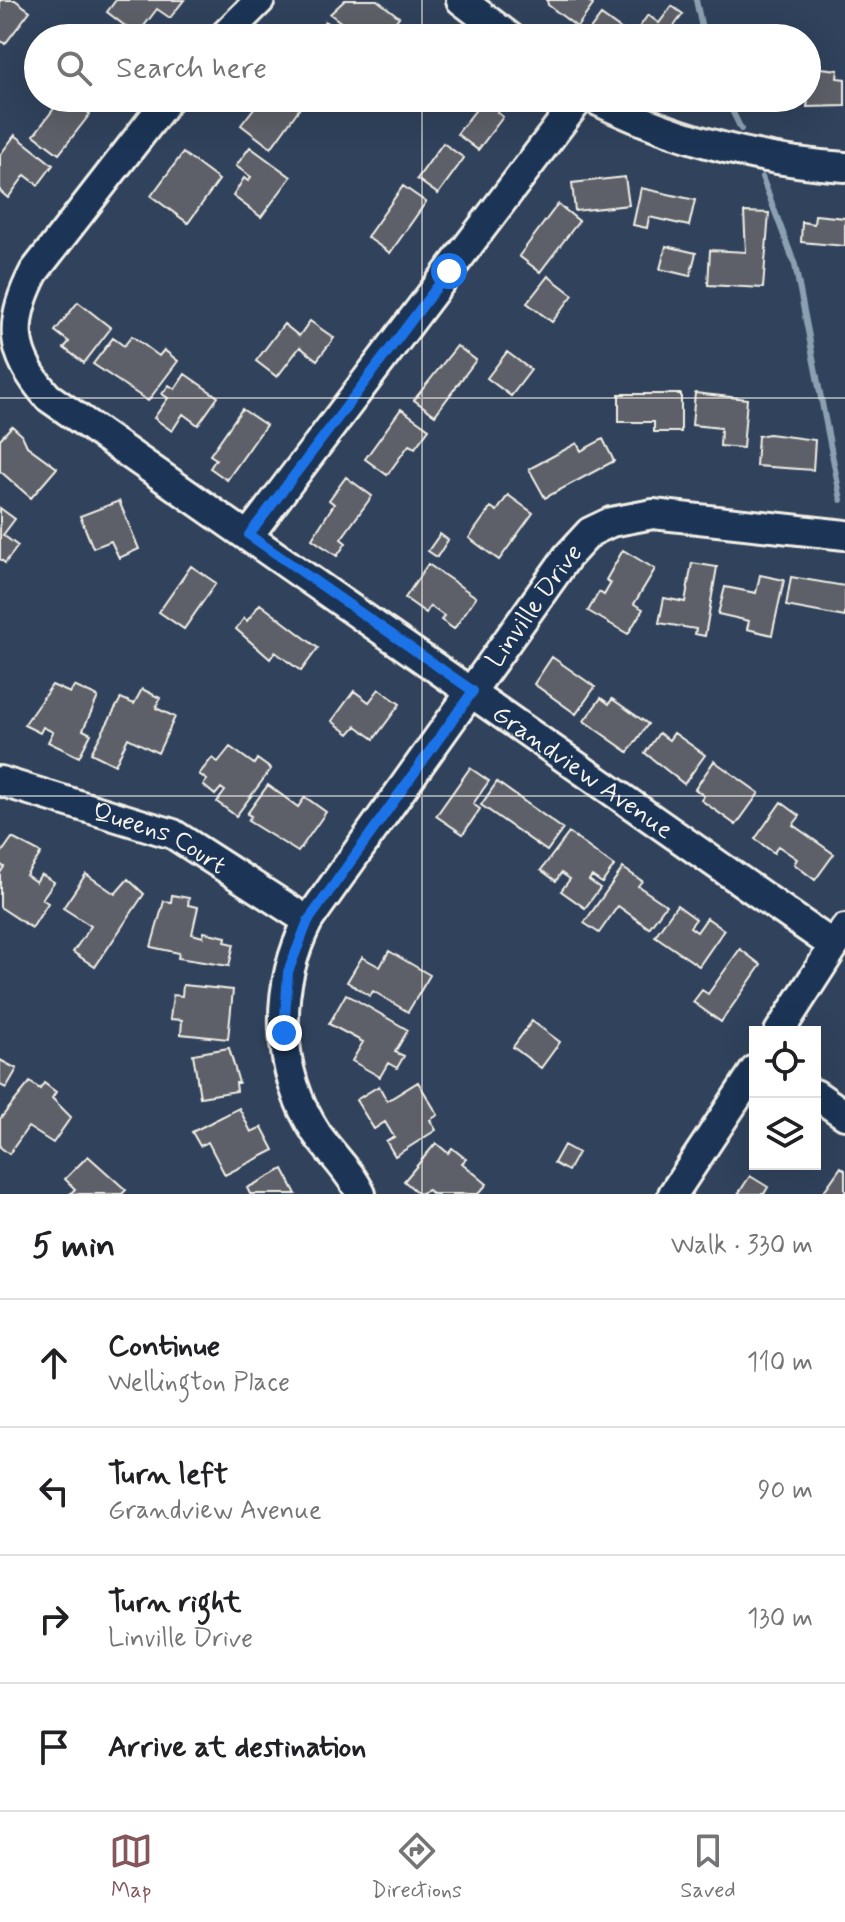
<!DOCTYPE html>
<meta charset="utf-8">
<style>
body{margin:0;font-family:Mynerve,sans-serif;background:#f6f6f6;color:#202124}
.controls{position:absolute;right:24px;bottom:24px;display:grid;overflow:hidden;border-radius:0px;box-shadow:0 8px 32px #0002}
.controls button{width:72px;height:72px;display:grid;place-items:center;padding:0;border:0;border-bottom:2px solid #e0e0e0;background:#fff;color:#202124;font:40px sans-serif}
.stop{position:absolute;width:24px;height:24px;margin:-18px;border:6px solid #1a73e8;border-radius:50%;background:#fff}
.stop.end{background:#1a73e8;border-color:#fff;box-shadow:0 2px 8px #0008}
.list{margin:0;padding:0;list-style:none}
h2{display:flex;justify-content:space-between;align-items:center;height:104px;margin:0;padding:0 32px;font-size:34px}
h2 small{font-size:26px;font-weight:400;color:#757577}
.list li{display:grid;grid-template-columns:52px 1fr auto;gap:24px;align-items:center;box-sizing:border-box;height:128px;padding:0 32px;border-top:2px solid #e0e0e0}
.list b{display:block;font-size:30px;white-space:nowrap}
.list p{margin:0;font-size:26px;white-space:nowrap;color:#757577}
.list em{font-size:26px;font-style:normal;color:#757577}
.icon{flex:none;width:44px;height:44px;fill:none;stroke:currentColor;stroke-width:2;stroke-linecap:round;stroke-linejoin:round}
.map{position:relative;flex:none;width:845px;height:1194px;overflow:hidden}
.search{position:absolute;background:#fff;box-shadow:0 8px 32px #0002;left:24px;right:24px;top:24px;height:88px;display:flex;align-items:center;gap:20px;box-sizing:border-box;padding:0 28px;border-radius:44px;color:#757577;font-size:30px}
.sheet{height:616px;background:#fff}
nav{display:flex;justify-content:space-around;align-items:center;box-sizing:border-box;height:112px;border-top:2px solid #e0e0e0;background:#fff;font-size:22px;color:#757577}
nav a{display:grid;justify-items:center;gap:4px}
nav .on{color:#84575d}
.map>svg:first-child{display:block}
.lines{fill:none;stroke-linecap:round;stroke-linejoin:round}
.stream{stroke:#8ba1b1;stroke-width:6}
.building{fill:#5d6067;stroke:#f4f1e8;stroke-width:2}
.minor-casing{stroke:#f4f1e8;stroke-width:34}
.minor{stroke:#1d3557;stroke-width:28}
.route{stroke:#1a73e8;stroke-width:10}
.grid{fill:none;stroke:#f4f1e8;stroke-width:2;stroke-opacity:0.55}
.labels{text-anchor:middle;stroke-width:8;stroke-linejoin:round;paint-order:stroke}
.street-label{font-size:26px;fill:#f4f1e8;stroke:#1d3557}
</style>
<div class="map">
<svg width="845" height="1194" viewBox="0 0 845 1194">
<rect width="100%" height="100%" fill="#30425c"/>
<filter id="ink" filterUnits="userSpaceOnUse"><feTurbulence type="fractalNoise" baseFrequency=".0125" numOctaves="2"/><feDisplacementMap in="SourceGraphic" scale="16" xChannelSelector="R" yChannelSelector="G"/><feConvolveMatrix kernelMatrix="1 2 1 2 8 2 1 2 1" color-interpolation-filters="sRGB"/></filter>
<g filter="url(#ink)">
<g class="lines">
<path class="stream" d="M696,0L704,38
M726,98L741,129
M762,177L795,265L841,500"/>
</g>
<path class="building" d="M0,0H15L30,11L5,44L0,40Z
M116,0H184L170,18L157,9L137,35L107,12Z
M345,0H377L399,17L383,38H362L330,14Z
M547,0H587L593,5L577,27L548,5Z
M672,6L683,14L665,38H589L586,35L601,15L632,37L648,15L659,23Z
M325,21L347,38H311Z
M812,67L838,70L837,78L845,79V106L807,107Z
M62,98H69L90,114L59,154L34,135Z
M252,98H293L302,105L271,148L241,125L258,103Z
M485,98H508L497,112L503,117L478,150L457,134Z
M15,135L53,165L38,185L25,175L8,198L0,191V155Z
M443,143L464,158L438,194L417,179Z
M250,147L291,177L261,217L233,196L244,178L248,181L251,177L236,166Z
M183,153L219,180L188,223L151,196Z
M625,177L629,205L575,211L572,183Z
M403,186L426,202L390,253L367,237Z
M641,188L695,200L689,226L649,217L647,228L633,225Z
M558,204L579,221L540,272L519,256Z
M744,212L769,213L763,288L708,285L710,250L746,252Z
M815,215L845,218V246L801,242L802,222L814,224Z
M666,246L696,253L690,276L660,269Z
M548,276L573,295L552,322L527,303Z
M78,302L111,328L84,363L64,348L69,342L55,331Z
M310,321L334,338L317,360L300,347L277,377L256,361L284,324L299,336Z
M132,336L159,356L164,350L178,361L148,401L93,364L113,338L124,346Z
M457,346L476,360L435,415L414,400Z
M507,352L531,370L511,396L487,378Z
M185,374L218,397L198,425L183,414L172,431L154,418L168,398L162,394L169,385L175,389Z
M695,393L747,399L743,448L720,446L721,428L692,425Z
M619,394H681V432H654V422H619Z
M242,409L266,425L227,480L210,468L216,459L210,455Z
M401,409L429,429L415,448L409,445L387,475L365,459Z
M12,426L22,435L27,446L57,468L31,498L0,471V439Z
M769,434L815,440L813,470L756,466L758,436Z
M603,439L614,461L545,498L529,469L577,443L581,451Z
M346,477L372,496L341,539L346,543L337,556L312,539L334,504L329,500Z
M508,495L533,513L499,560L469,538L491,507L497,511Z
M119,501L139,549L119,558L111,541L93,548L80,516Z
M0,508L15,519L3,535L18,546L5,563L0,559Z
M440,534L448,540L437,557L428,551Z
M623,550L655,569L634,604L643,609L628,634L588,611L599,592L604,595L611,583L606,580Z
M692,563L717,567L705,636L695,634L696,629L659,623L664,598L685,602Z
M428,564L476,597L454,629L441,620L444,616L430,606L426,613L405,598Z
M191,566L216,583L184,629L159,612Z
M760,575L784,580L772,635L747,629L749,621L718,614L725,587L756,593Z
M791,577L845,586V617L786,606Z
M260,604L318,648L301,671L275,652L270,659L236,629L244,618L247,621Z
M552,657L595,687L576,714L534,684Z
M52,685L70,693L74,686L98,697L83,730L91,734L79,757L48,742L53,732L43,727L40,733L24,725Z
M142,689L160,698L156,708L175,717L158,753L128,738L115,765L91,753L121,698L134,704Z
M379,689L400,704L374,739L356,726L349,734L332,721L354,691L369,702Z
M601,698L609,704L612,699L648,724L628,752L584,721Z
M659,733L669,740L674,733L705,755L684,784L645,753Z
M230,747L254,764L257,759L271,769L236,816L217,802L225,791L221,788L215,795L203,785L207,780L199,774L212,758L218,762Z
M714,761L759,793L736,825L701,800L704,796L695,789Z
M470,768L489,781L473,804L480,809L463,834L436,816Z
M497,782L563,829L547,851L481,805Z
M268,785L298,807L305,797L326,812L298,852L248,821L251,816L247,814Z
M781,802L800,816L793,825L834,854L815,880L794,864L797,859L778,846L774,853L755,839Z
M569,833L614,866L602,883L592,876L589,880L600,888L585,908L561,891L570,879L561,873L556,881L541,870Z
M12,838L41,853L26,875L36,882L41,874L54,882L42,899L48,903L32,928L0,907V873L4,867L0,864V855Z
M623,868L642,881L638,886L666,905L649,928L618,906L599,933L584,923Z
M86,874L115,894L128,879L144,894L95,967L73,952L91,926L63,908Z
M172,895L189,898L188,905L198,907L192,934L203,937L204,932L226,937L225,942L234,944L229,966L178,958L179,953L151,947L164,901L171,902Z
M677,905L696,919L690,927L697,932L707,918L724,930L699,966L655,936Z
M740,949L761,965L721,1022L693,1002L702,990L708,994Z
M389,951L430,975L408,1012L373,991L370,996L347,982L362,957L380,967Z
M183,985L233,990L228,1039L181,1034L182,1020L170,1019L173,995L182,996Z
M346,994L408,1030L395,1052L404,1056L397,1068L388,1063L380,1077L352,1061L363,1042L329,1024Z
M532,1021L560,1042L541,1068L513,1047Z
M229,1048L239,1083H236L237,1091L200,1097L193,1054Z
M0,1060L17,1069L6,1088L0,1085Z
M30,1082L40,1089L44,1083L56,1092L52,1098L71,1117L53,1143L28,1127L9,1154L0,1147V1119Z
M418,1082L438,1115L430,1120L436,1130L395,1156L386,1141L394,1137L385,1122L374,1129L356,1100L379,1086L387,1101Z
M239,1108L251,1132L262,1127L274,1150L225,1175L208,1142L200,1146L192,1132Z
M436,1143L448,1153L452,1148L466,1159L462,1163L487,1184L478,1194H432L428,1190L419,1194L404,1181Z
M564,1145L578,1153L568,1171L554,1163Z
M88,1156L126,1190L122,1194H70L75,1189L65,1179Z
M841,1167L845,1170V1194H822Z
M283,1169L296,1194H250L247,1188Z
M750,1176L768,1187L764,1194H738Z"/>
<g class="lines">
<g class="minor-casing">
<g id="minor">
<path d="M461,0L511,38"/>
<path d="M222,38L260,0"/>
<path id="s1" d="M169,98L34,272C8,322 10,354 48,397L834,946"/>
<path d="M592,98C672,138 755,161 845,167"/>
<path d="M249,535L580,98"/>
<path id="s2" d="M0,781L173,834L308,921"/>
<path d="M779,1032L845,929"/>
<path d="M815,1094L845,1115"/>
<path id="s3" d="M361,1194C350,1171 331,1154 317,1134C275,1070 274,988 308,921L567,557L590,532L611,522L653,514L845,535"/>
<path d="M673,1194L755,1070"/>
</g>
</g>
<use href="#minor" class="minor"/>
</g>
</g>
<g class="lines" filter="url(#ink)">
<path class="route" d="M284,1033L288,972L308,921L473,691L249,535L449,271"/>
</g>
<path class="grid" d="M422,0V38M422,98V1194M0,398H845M0,796H845"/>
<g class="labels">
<g class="street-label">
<text dy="9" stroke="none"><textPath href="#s3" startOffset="686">Linville Drive</textPath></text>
<text dy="9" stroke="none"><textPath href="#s1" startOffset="1010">Grandview Avenue</textPath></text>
<text dy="9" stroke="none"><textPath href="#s2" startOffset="170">Queens Court</textPath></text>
</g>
</g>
</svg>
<div class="controls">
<button><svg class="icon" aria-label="locate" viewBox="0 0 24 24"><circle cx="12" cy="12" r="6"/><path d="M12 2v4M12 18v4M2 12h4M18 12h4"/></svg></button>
<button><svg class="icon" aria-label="layers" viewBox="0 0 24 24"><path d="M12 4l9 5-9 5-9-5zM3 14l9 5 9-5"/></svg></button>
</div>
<div class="stop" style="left:449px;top:271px"></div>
<div class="stop end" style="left:284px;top:1033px"></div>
<div class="search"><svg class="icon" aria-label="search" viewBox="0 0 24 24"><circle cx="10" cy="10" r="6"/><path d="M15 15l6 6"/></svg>Search here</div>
</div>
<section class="sheet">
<h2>5 min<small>Walk · 330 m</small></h2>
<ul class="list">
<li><svg class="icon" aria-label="ahead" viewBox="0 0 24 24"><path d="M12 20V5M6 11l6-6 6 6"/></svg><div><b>Continue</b><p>Wellington Place</p></div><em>110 m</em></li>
<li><svg class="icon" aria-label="left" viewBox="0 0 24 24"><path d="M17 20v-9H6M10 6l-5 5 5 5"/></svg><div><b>Turn left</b><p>Grandview Avenue</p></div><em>90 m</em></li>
<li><svg class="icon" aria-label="right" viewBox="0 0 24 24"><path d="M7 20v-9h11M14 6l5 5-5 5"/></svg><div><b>Turn right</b><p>Linville Drive</p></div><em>130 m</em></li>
<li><svg class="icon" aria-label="arrive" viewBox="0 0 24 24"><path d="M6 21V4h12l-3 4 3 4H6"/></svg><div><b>Arrive at destination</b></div></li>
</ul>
</section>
<nav>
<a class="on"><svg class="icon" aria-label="map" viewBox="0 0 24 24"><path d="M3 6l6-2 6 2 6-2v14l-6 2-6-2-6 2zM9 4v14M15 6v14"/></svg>Map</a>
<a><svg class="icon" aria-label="directions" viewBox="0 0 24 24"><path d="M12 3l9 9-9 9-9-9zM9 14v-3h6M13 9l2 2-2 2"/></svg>Directions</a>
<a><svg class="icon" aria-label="saved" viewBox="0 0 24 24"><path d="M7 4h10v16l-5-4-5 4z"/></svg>Saved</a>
</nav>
